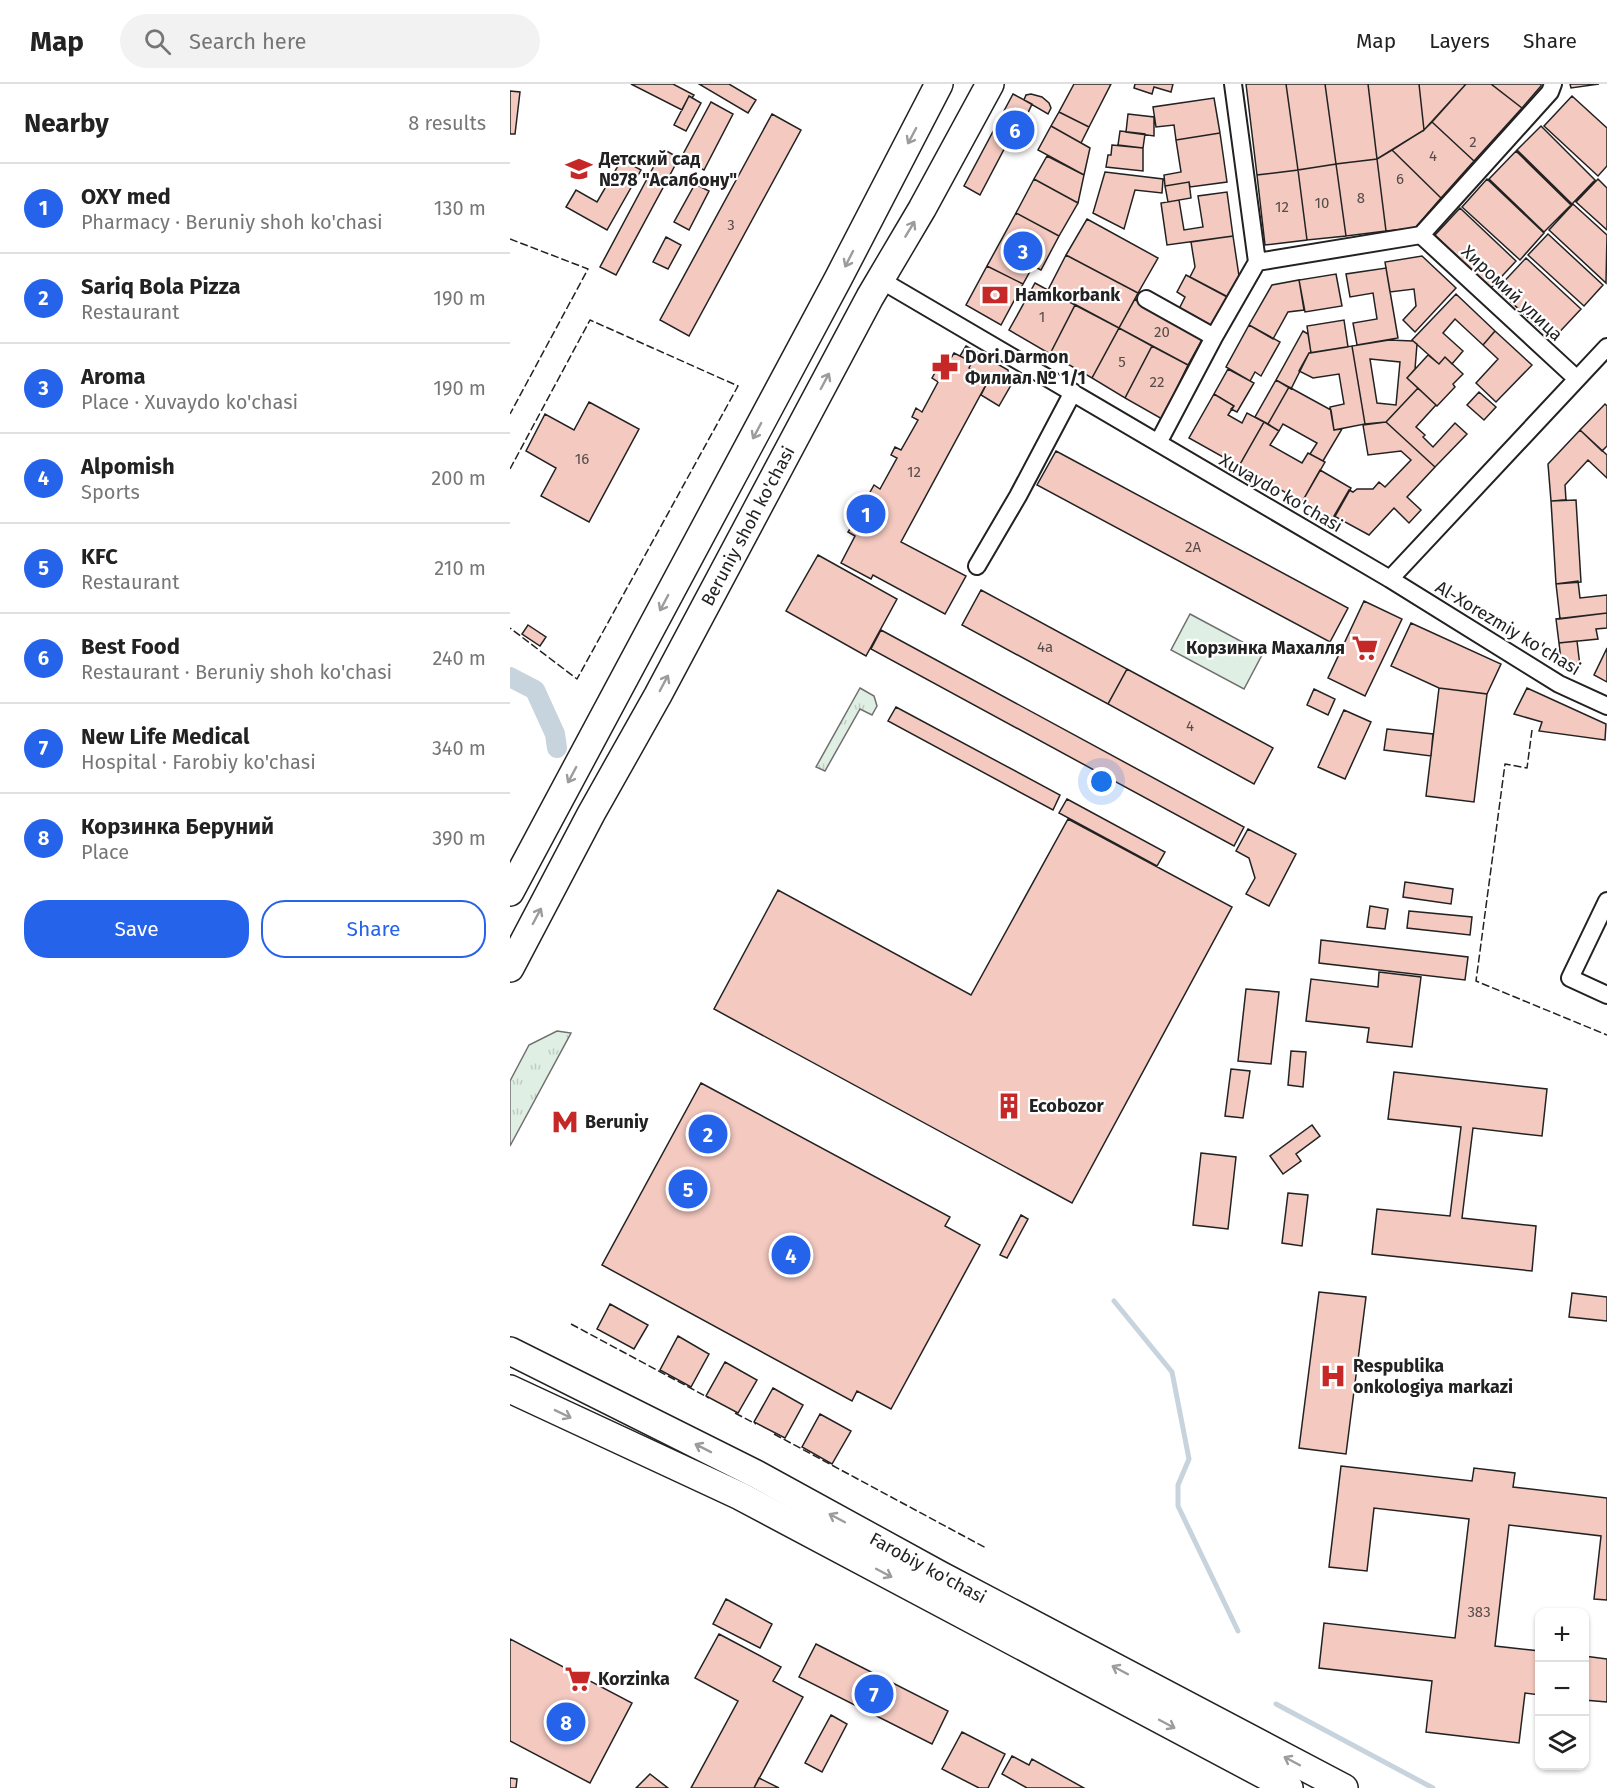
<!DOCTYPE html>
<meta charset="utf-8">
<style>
body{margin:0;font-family:"Fira Sans",sans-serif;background:#f2f2f2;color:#222}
.controls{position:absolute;right:18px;bottom:18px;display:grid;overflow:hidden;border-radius:12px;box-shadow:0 2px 4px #0004}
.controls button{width:54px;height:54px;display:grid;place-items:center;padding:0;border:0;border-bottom:2px solid #e0e0e0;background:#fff;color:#222;font:30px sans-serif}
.you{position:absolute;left:592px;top:698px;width:21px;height:21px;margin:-15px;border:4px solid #fff;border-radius:50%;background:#1a73e8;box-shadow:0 0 0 9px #1a73e833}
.badge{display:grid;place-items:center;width:39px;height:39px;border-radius:50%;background:#2563eb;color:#fff;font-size:20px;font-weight:700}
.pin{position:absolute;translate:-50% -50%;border:3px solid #fff;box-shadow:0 2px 6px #0006}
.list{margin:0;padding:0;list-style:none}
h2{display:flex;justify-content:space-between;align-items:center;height:78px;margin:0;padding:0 24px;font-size:26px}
h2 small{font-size:20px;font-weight:400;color:#767676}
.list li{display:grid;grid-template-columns:39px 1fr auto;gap:18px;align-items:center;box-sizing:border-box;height:90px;padding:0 24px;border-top:2px solid #e0e0e0}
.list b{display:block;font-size:22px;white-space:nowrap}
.list p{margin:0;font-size:20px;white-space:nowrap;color:#767676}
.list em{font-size:20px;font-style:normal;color:#767676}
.actions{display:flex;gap:12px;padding:18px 24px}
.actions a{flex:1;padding:14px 0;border:2px solid #2563eb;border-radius:24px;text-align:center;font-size:21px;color:#2563eb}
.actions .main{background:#2563eb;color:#fff}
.icon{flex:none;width:33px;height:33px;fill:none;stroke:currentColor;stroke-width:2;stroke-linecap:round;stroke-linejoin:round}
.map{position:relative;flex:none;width:1097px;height:1704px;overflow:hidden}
header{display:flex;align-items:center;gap:36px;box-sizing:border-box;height:84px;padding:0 30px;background:#fff;border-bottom:2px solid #e0e0e0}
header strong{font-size:28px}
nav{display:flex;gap:33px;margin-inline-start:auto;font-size:21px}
.search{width:420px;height:54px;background:#f2f2f2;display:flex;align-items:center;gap:15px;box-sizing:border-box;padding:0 21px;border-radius:33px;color:#767676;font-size:22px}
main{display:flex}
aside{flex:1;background:#fff}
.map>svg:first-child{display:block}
.grass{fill:url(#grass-tufts);stroke:#6f6f6f;stroke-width:1.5}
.pitch{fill:#e0efe3;stroke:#6f6f6f;stroke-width:1.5}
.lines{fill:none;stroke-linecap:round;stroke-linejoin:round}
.stream{stroke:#c7d3dd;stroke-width:5}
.canal{stroke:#c7d3dd;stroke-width:20}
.building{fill:#f3c9c0;stroke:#222;stroke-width:1.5;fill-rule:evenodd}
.minor-casing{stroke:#222;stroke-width:20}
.primary-casing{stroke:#222;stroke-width:30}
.minor{stroke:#fff;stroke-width:16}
.primary{stroke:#fff;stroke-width:27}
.fence{stroke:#222;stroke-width:1.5;stroke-dasharray:8 3;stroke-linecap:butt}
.oneway{stroke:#9c9c9c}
.labels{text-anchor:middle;stroke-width:4.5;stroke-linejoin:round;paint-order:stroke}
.number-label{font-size:15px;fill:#564c4a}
.poi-label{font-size:18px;font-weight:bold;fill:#222;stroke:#fff;text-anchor:start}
.street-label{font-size:18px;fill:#222;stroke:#fff}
</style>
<header>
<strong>Map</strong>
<div class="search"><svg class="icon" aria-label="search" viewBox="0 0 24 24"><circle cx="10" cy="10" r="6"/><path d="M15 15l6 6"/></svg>Search here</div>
<nav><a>Map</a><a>Layers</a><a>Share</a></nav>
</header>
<main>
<aside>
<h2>Nearby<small>8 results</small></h2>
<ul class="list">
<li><span class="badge">1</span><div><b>OXY med</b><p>Pharmacy · Beruniy shoh ko'chasi</p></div><em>130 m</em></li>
<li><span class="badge">2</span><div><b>Sariq Bola Pizza</b><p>Restaurant</p></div><em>190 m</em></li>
<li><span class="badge">3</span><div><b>Aroma</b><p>Place · Xuvaydo ko'chasi</p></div><em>190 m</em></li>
<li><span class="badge">4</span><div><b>Alpomish</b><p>Sports</p></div><em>200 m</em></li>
<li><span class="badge">5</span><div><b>KFC</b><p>Restaurant</p></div><em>210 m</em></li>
<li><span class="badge">6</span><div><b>Best Food</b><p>Restaurant · Beruniy shoh ko'chasi</p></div><em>240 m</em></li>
<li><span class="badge">7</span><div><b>New Life Medical</b><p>Hospital · Farobiy ko'chasi</p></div><em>340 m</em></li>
<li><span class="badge">8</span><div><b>Корзинка Беруний</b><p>Place</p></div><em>390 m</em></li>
</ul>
<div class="actions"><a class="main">Save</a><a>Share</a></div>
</aside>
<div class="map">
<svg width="1097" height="1704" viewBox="0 0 1097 1704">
<defs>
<pattern id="grass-tufts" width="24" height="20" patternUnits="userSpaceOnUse" patternTransform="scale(1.5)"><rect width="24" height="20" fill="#e0efe3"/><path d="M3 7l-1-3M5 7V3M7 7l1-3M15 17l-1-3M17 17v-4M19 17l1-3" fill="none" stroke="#c0cdc2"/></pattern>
</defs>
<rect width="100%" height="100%" fill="#fff"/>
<path class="grass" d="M350,604L364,612L367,622L362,631L350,625L315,687L306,683Z
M47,947L61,949L0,1062V997L19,961Z"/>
<path class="pitch" d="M680,530L753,569L734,605L661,566Z"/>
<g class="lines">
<path class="stream" d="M604,1217L662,1288L679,1375L668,1401V1422L728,1547
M766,1620L923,1704"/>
<path class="canal" d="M0,593L25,606L45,650L47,664"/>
</g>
<path class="building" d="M121,0H163L184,11L182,14L179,12L172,26Z
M189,0H219L246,16L238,29Z
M564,0H601L579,43L549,28Z
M625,0H663L661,8L644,3L642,10L624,4Z
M736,0H776L788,86L747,91Z
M776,0H815L826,80L788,86Z
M815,0H858L867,75L826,80Z
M858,0H909L914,46L867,75Z
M909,0H956L914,46Z
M956,0H981L1012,24L964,77L922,38Z
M981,0H1031V2L1012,24Z
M1060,0H1089L1061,4Z
M0,7L10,8L5,50H0Z
M503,10L522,20L517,31L513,29L470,111L454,102Z
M521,10L532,13L539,19L541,24L538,30L514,16L516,11Z
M179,12L191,19L176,47L164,41Z
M1062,12L1097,44V82L1088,92L1034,42Z
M704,14L710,49L666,56L664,41L646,43L643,23Z
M201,18L223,30L194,86L171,74Z
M549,28L579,43L571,59L541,42Z
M262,30L291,46L179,252L150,236Z
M618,30L644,33V52L616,48Z
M922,38L964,77L931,114L882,66L914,46Z
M541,42L580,64L574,91L528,66Z
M1031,42L1085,96L1062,120L1007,66Z
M610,47L635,50L633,64L608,61Z
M710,49L717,98L680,103L679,98L655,102L654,91L671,88L666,56Z
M602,61L633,64V87L596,83L598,71H601Z
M153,65L169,74L106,191L90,183Z
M882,66L931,114L905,144L876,147L867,75Z
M1006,67L1061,121L1034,148L979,95Z
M537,72L574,91L568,119L524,95Z
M112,75L131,86L97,146L56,123L66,106L87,118Z
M867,75L876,147L836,152L826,80Z
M826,80L836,152L797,156L788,86Z
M788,86L797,156L755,161L747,91Z
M595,88L653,95L652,109L625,106L614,145L583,129Z
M524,95L568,119L549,152L506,129Z
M977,95L1034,149L1010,176L952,123Z
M1088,95L1097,104V146L1066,118Z
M679,98L681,114L658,118L655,102Z
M185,100L199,107L179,146L164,138Z
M717,108L723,152L657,161L651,119L669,116L674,146L693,143L688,112Z
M1063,120L1097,151L1096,199L1039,146Z
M950,124L1006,177L981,204L925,151Z
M506,129L549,152L531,186L523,182L513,200L477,182Z
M577,135L648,174L628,209L556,171Z
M1038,150L1093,201L1074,222L1018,171Z
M723,152L729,192L718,213L680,193L685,183L681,158Z
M156,153L171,161L158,185L143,178Z
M556,171L628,209L609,244L538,206Z
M912,172L946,204L905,248L893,236L906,222L904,205L880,208L875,178Z
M1016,174L1071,225L1042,256L987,205Z
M477,182L513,200L491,241L456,221Z
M876,184L888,254L847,261L843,239L867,235L863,209L840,213L836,190Z
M826,190L832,222L795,228L789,196Z
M676,191L721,215L705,245L669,225L675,213L667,208Z
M789,196L794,226L778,228L763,255L739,241L762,201Z
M525,199L565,221L540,270L499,246Z
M946,210L985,247L973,261L945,235L933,249L953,267L942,280L935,273L929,280L902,256Z
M625,215L694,252L678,281L609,244Z
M565,221L609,244L582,294L540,270Z
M834,236L838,263L801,269L797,242Z
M739,241L770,258L751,292L745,288L740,297L716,283Z
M609,244L642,262L615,314L582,294Z
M793,247L798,250L801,269H799L781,305L766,296Z
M985,247L1022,281L986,318L966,299L988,275L973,261Z
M879,256L903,257L907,260L905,285L897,294L908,304L876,338L855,340L842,262ZM860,275L890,278L886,321L867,319Z
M456,262L498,286L501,301L489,322L471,311L479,295L459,284L462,278L450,272Z
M642,262L678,281L652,335L615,314Z
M842,262L855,340L824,346L820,323L834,320L829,290L803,294L789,287L799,269Z
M444,269L462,278L459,284L479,295L391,458L456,492L435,530L363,491L361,495L331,479L345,452L338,448L343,440L349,443L365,414L359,410L364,401L370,405L387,374L381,371L385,363L391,366L408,336L402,333L406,324L412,328L428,298L422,294L426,287L432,290Z
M918,271L929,280L935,273L953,290L943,300L945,303L927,322L897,294Z
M718,285L744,299L727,328L721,325L724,322L704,310Z
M766,296L779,303L758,340L745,333Z
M779,303L821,326L824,346L832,345L813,377L800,370L807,359L773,340L769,347L758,340Z
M908,304L926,321L906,343L915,351L913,353L923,363L945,339L957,350L925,383L876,338Z
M969,308L986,323L974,336L957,321Z
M704,310L724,322L718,331L732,339L737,329L754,338L729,382L679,354Z
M79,318L129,345L79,438L31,412L46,384L16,367L35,330L64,346Z
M1095,320L1097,322V362L1092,367L1070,346Z
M754,338L769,347L760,361L792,379L798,369L815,378L792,418L729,382Z
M876,338L925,383L897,413L911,426L899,439L884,424L859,451L824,432L839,406L843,408L847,405H863L869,398L875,403L901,376L891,367L858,371L853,341Z
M1070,346L1097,371V394L1078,376L1055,401L1056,416L1041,417L1038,380Z
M546,367L838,524L820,558L527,401Z
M810,386L841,404L823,436L792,418Z
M1066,416L1071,498L1046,500L1041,417Z
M308,471L387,515L356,572L276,527Z
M1068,497L1070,514L1097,511V529L1050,535L1046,500Z
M471,506L617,585L598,620L452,541Z
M854,517L892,535L855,612L818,594Z
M1097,529V544L1086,545L1088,555L1049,559L1046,535Z
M901,539L991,580L977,610L929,604L881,582Z
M18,541L36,553L30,562L12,550Z
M371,546L734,743L724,762L361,565Z
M1067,557L1070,582L1063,583L1051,576L1049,559Z
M1097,564V598L1084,591Z
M617,585L763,664L744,700L598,620Z
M929,604L977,610L964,718L916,712Z
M1017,604L1096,640L1095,656L1029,647L1032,638L1004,630Z
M804,605L825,615L818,631L797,621Z
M386,623L550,711L543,726L378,637Z
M834,626L861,638L835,695L808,683Z
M877,645L923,650L921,672L874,666Z
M557,715L655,768L647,782L549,729Z
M558,735L722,823L562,1119L204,925L268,806L461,911Z
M738,745L786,770L759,822L736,810L745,794L739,774L726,767Z
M895,798L943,805L941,820L893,813Z
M860,822L878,825L875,845L857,843Z
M899,827L962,833L960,851L897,844Z
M811,856L958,873L955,896L809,879Z
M869,888L911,893L902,963L857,958L859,944L796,937L801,895L868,903Z
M736,905L769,908L761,980L728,977Z
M781,967L796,968L793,1003L778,1001Z
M721,985L740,987L733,1034L715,1032Z
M884,988L1037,1005L1032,1052L963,1044L952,1134L1026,1142L1022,1187L862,1170L867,1125L940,1132L951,1043L878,1035Z
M191,999L440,1133L435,1142L470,1161L381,1325L347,1307L342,1317L92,1181Z
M802,1041L810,1052L786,1070L791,1077L773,1090L760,1072Z
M691,1069L726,1073L718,1145L683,1141Z
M778,1109L798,1111L792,1162L772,1159Z
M511,1131L518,1135L497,1174L490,1171Z
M809,1208L856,1213L836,1370L789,1364Z
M1062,1209L1097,1213V1237L1059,1233Z
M100,1220L138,1241L124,1265L87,1245Z
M168,1252L199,1270L181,1303L150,1286Z
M215,1278L247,1296L228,1329L196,1312Z
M263,1304L293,1321L275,1354L244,1338Z
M310,1330L341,1347L322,1380L292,1363Z
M831,1382L962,1397L964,1384L1005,1389L1003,1403L1097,1414V1516L1084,1515L1091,1452L999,1441L985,1562L1030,1567V1611L1015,1609L1009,1659L916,1648L922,1597L809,1584L814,1539L945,1554L959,1435L864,1424L857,1487L819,1483Z
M216,1515L262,1540L250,1564L203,1540Z
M209,1550L271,1583L263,1597L293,1613L244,1704H181L228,1617L185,1594Z
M0,1555L122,1619L80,1699L0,1657Z
M306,1560L438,1627L422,1660L289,1593Z
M1074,1572L1097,1575V1618L1074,1616Z
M321,1631L337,1640L312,1688L295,1679Z
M452,1648L495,1670L478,1704H469L432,1685Z
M502,1672L519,1681L522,1675L574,1704H517L492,1690Z
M140,1690L158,1704H126Z
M0,1694L7,1695L6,1704H0Z
M249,1694L269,1704H244Z"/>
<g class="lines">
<g class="minor-casing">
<path id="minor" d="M911,151L1067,295
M747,178L911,151L1040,8L1043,0
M369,195L880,495L1049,600L1097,622
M636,215L704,253
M648,359L704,253L747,178L723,0
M467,482L508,412L563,308
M880,495L1097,263
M1097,817L1060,894L1097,911"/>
</g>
<g class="primary-casing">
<g id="primary">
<path d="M0,808L328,195L429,0"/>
<path id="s1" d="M0,884L81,730L148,611L360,213L412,125L480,0"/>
<path id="s2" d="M0,1267L246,1390L430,1491L834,1704"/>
<path d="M0,1305L230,1412L779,1704"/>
</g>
</g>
<use href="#minor" class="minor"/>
<use href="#primary" class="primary"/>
<path class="fence" d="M0,155L78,185L0,330
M0,385L80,236L228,302L67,595L0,544
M1022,646L1017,684L995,680L966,897L1097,951
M61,1240L199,1314
M225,1329L246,1340
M264,1350L476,1464"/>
</g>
<defs><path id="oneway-shaft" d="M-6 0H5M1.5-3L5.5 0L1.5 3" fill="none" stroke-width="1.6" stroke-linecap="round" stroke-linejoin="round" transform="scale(1.5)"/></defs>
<g class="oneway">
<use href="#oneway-shaft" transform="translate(402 52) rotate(118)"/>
<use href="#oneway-shaft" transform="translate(400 145) rotate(-59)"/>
<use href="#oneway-shaft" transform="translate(339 175) rotate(117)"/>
<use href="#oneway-shaft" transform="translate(315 297) rotate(-62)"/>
<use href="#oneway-shaft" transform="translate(247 347) rotate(118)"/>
<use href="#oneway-shaft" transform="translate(154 519) rotate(118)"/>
<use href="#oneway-shaft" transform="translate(154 599) rotate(-62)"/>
<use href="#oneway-shaft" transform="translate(62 691) rotate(118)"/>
<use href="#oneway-shaft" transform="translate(27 832) rotate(-62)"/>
<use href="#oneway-shaft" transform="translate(53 1330) rotate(26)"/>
<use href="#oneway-shaft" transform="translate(193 1364) rotate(-153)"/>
<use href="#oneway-shaft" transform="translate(327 1434) rotate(-152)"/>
<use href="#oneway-shaft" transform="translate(374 1489) rotate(28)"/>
<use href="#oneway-shaft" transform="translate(610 1586) rotate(-152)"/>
<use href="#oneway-shaft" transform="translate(657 1640) rotate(28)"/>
<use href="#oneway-shaft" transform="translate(782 1677) rotate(-152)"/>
</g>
<defs>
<g id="school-bare" transform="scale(2.07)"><path d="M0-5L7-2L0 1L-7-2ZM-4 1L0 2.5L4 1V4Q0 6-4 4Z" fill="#c62828" stroke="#fff" stroke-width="2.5" paint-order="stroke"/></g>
<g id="bank-bare" transform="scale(2.07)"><path d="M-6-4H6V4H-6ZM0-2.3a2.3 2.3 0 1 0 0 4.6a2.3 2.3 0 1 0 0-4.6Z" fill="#c62828" stroke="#fff" stroke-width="2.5" paint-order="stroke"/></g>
<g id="pharmacy-bare" transform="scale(2.07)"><path d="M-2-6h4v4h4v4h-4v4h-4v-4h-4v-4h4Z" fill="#c62828" stroke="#fff" stroke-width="2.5" paint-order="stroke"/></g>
<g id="supermarket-bare" transform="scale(2.07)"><path d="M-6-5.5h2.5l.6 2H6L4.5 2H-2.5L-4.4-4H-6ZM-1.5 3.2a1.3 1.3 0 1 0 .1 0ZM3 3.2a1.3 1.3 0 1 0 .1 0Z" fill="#c62828" stroke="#fff" stroke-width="2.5" paint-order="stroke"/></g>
<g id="building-bare" transform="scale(2.07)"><path d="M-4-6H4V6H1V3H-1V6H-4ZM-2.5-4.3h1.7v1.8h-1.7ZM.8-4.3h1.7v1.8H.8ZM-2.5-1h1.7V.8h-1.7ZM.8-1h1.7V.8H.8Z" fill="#c62828" stroke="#fff" stroke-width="2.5" paint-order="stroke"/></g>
<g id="metro-bare" transform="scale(2.07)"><path d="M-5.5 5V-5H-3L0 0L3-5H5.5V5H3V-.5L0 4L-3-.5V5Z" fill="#c62828" stroke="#fff" stroke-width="2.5" paint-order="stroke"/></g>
<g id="hospital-bare" transform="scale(2.07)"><path d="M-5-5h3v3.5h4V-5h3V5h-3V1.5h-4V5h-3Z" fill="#c62828" stroke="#fff" stroke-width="2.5" paint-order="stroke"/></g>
</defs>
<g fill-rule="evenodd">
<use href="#school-bare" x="69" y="85"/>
<use href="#bank-bare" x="485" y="211"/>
<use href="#pharmacy-bare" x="435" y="283"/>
<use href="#supermarket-bare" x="855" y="564"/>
<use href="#building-bare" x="499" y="1022"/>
<use href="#metro-bare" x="55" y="1038"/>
<use href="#hospital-bare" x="823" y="1292"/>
<use href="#supermarket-bare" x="68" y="1595"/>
</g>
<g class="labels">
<g class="number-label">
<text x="963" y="63">2</text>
<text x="923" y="77">4</text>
<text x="890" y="100">6</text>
<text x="851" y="119">8</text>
<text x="812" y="124">10</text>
<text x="772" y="128">12</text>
<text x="221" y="146">3</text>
<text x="532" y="238">1</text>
<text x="652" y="253">20</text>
<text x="612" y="283">5</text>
<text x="647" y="303">22</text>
<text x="72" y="380">16</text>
<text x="404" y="393">12</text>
<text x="683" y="468">2А</text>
<text x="535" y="568">4а</text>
<text x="680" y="647">4</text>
<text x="969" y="1533">383</text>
</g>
<g class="poi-label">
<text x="89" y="81">Детский сад<tspan x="89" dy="21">№78 "Асалбону"</tspan></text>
<text x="505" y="217">Hamkorbank</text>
<text x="455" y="279">Dori Darmon<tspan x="455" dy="21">Филиал № 1/1</tspan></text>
<text x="835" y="570" text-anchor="end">Корзинка Махалля</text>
<text x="519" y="1028">Ecobozor</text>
<text x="75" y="1044">Beruniy</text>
<text x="843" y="1288">Respublika<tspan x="843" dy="21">onkologiya markazi</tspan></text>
<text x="88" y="1601">Korzinka</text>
</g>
<g class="street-label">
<text transform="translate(1002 209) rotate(43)" y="6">Хиромий улица</text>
<text transform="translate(771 409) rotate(30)" y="6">Xuvaydo ko'chasi</text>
<text dy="6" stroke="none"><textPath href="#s1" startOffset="502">Beruniy shoh ko'chasi</textPath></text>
<text transform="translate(998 544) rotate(31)" y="6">Al-Xorezmiy ko'chasi</text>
<text dy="6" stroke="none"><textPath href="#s2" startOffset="471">Farobiy ko'chasi</textPath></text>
</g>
</g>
</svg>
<div class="controls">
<button>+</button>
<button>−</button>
<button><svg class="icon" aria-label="layers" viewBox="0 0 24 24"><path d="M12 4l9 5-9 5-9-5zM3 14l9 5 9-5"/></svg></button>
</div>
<div class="you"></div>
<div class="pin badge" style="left:356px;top:430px">1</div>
<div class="pin badge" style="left:198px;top:1050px">2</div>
<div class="pin badge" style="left:513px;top:167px">3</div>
<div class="pin badge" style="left:281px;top:1171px">4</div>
<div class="pin badge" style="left:178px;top:1105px">5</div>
<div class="pin badge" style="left:505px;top:46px">6</div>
<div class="pin badge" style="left:364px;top:1610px">7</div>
<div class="pin badge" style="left:56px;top:1638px">8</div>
</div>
</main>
